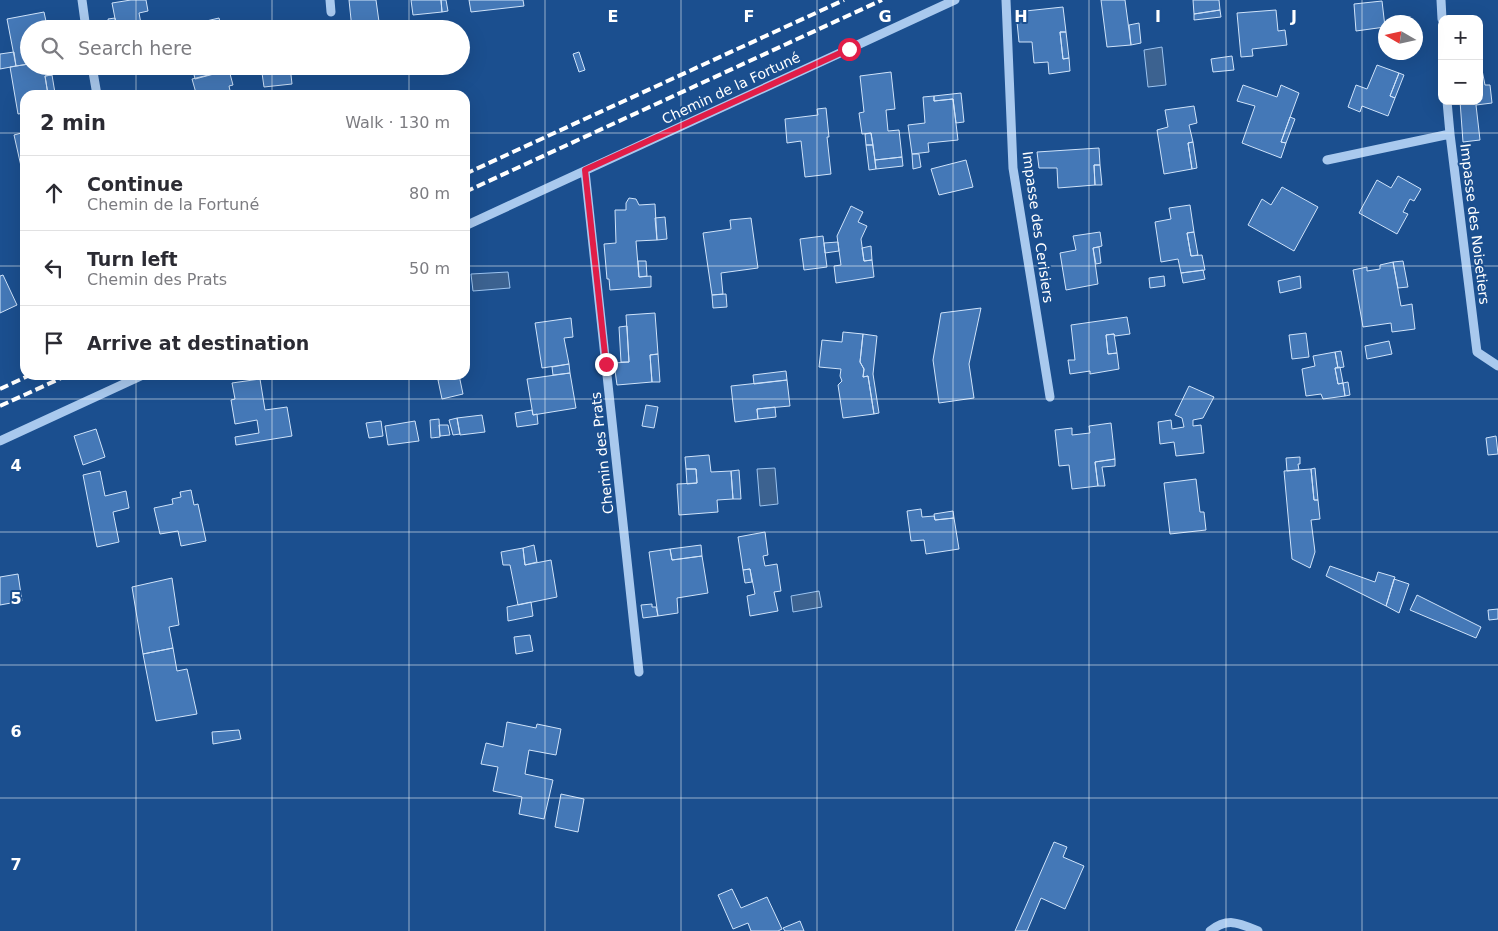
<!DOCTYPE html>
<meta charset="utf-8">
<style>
body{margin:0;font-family:"DejaVu Sans",sans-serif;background:#f2f2f3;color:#2b2b33}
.controls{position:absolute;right:15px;top:15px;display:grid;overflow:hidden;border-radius:10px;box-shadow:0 5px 20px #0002}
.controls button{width:45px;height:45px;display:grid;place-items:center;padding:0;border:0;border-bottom:1px solid #e1e1e2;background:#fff;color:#2b2b33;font:25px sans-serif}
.compass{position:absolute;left:1378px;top:15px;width:45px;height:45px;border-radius:50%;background:#fff;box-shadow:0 5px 20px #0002;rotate:279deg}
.stop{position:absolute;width:15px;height:15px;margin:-11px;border:4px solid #e11d48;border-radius:50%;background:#fff}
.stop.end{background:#e11d48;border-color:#fff;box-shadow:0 1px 5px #0008}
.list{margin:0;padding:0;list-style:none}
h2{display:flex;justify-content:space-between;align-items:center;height:65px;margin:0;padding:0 20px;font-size:21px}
h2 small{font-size:16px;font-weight:400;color:#7c7c81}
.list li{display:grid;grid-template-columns:32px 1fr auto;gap:15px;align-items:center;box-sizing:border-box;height:75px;padding:0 20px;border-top:1px solid #e1e1e2}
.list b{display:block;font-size:19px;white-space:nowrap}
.list p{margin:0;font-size:16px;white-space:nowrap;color:#7c7c81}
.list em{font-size:16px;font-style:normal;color:#7c7c81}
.icon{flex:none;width:28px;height:28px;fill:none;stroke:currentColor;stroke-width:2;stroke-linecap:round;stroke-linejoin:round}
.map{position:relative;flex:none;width:1498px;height:931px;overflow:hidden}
.search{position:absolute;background:#fff;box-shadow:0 5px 20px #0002;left:20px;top:20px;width:450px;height:55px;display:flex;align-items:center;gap:12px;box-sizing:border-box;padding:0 18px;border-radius:28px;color:#7c7c81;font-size:19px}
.panel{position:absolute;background:#fff;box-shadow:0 5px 20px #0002;left:20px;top:90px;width:450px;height:290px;border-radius:15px}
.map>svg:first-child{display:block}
.water{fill:#3c6290;stroke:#9cc4f0}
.building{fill:#4478b7;stroke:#cfe3fa}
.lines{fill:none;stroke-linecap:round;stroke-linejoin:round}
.minor{stroke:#a9c9ee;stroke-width:9}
.rail{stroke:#fff;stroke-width:4;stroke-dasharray:9 4;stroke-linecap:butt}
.route{stroke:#e11d48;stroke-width:6}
.grid{fill:none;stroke:#fff;stroke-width:1;stroke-opacity:0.55}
.labels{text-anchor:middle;stroke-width:4;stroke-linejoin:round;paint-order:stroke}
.street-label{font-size:14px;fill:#fff;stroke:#1b4f8f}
.grid-label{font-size:16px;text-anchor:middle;font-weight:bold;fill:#fff;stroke:#1b4f8f;stroke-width:4;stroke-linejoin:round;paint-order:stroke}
</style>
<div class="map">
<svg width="1498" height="931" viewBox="0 0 1498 931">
<rect width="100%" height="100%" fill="#1b4f8f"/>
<path class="water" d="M1162,47L1166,85L1148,87L1144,50Z
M508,272L510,288L473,291L471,274Z
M775,468L778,504L760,506L757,469Z
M819,591L822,607L793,612L791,596Z"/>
<path class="building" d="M131,0H146L148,11L139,13L142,29H117L112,3Z
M349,0H376L380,29H352Z
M411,0H441L442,12L413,15Z
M441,0H446L448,11L442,12Z
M469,0H523L524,6L471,12Z
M1101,0H1125L1131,45L1107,47Z
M1193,0H1219L1220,10L1194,14Z
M1382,1L1385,27L1356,31L1354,4Z
M1063,7L1066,32H1060L1063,59L1069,58L1070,71L1049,74L1048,62L1034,63L1032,42H1019L1016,12Z
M1220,10L1221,17L1194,20V14Z
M1276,10L1278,31L1285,30L1287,45L1252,49L1253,56L1241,57L1237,13Z
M44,12L47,26L42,27L43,29H29V64L16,66L7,19Z
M115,18L117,29H110L108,19Z
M219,18L222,29H185V26Z
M292,23L293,29H270V26Z
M1139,23L1141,43L1131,45L1129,25Z
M1060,32H1066L1069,58L1063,59Z
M14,52L16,66L0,69V54Z
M579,52L585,70L579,72L573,54Z
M1479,55L1485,85H1490L1492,103L1476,105L1480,140L1463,142L1460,101H1479Z
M1232,56L1234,70L1213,72L1211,59Z
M29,64V66H50L52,75L45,76L48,95H25V113L18,114L10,67Z
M1377,65L1399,73L1390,96L1395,98L1388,116L1362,106L1360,112L1348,107L1356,85L1367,89Z
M192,66H228L229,70L195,79Z
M261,66H290L292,84L264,87Z
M229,70L233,85L229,86L231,95H201V92L196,93L192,79Z
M891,72L895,109L886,110L888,131L899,130L902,157L875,160L871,133L862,134L859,113L864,112L860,76Z
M1399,73L1404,75L1395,98L1390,96Z
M52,75L55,93L48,94L45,76Z
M1243,85L1277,97L1281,85L1299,93L1281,142L1286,143L1281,158L1242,143L1255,106L1237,101Z
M961,93L964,122L956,123L953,99L934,101V96Z
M934,96V101L953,99L958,140L928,143L929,152L912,154L908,125L925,123L923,97Z
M1194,106L1197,123L1189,125L1193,142L1188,143L1192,169L1164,174L1157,130L1168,127L1165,110Z
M826,108L829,137H827L831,174L805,177L801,141L787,143L785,119L818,115L817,109Z
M1290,117L1295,119L1286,143L1281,142Z
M25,132V184L14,135Z
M871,133L873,145H866L865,134Z
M1193,142L1197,168L1192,169L1188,143Z
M866,145H873L876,169L869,170Z
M1099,148L1100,165H1094L1095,185L1058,188L1057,168H1039L1037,152Z
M912,154H919L921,167L913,169Z
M902,157L903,166L876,169L875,160Z
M966,160L973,187L939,195L931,169Z
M1094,165H1100L1102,185H1095Z
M1398,176L1421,189L1414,201L1410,199L1403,212L1408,214L1397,234L1359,213L1377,180L1391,188Z
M1282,187L1318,207L1294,251L1248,225L1262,199L1271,205Z
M629,198L636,199L639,205L655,204L657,240L636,241L639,277L651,276V287L610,290L609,279H607L604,244L616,243L615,210H626V203Z
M1190,205L1194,232L1187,233L1191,256L1202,255L1205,270L1181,273L1178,259L1161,262L1155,222L1171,219L1169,208Z
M851,206L863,212L858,222L867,226L861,239L864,261L872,260L874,277L836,283L834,266L841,265L837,236Z
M665,217L667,239L657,240L655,218Z
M751,218L758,268L721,273L723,294L712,295L703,233L731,229L730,220Z
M1100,232L1102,246L1093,248L1098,284L1066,290L1060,253L1076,250L1073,236Z
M1194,232L1198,255L1191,256L1187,233Z
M823,236L827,267L804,270L800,239Z
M838,242L839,251L825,253L824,243Z
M871,246L872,260L864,261L862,248Z
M1099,247L1101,263L1096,264L1093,248Z
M638,261H646L647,276L639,277Z
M1403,261L1408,287L1398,288L1393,262Z
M1393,262L1401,306L1412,304L1415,329L1392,332L1391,323L1363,327L1353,270L1367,267V271L1380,269V265Z
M1203,270L1205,279L1183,283L1181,273Z
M3,275L17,305L0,313V276Z
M1164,276L1165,286L1150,288L1149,278Z
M1300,276L1301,288L1280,293L1278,281Z
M726,294L727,307L713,308L712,295Z
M981,308L969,364L974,398L939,403L933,360L941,313Z
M655,313L658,354L650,355L652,382L617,385L614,363L629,362L626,315Z
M1127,317L1130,334L1115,336L1114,334L1106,335L1108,354L1117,353L1119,369L1090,374V371L1070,374L1068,360H1075L1071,325Z
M571,318L573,337L564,338L569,364L542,368L535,323Z
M627,326L629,362H621L619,327Z
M843,332L863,334L860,362L864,369L863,377L868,376L874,414L843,418L838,385L842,381L840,376L841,369L819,367L822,340L842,342Z
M1306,333L1309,357L1292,359L1289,335Z
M863,334L877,336L873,374L879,413L874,414L868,376L863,377L864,369L860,362Z
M1114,334L1117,353L1108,354L1106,335Z
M1389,341L1392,354L1367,359L1365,346Z
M1341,351L1344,367L1338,368L1335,352Z
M1335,352L1338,368H1335L1338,384L1343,383L1345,396L1323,399L1321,394L1306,396L1302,369L1315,366L1313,356Z
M658,354L660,382H652L650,355Z
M569,364L570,373L553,375L552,367Z
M1340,367L1343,383L1338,384L1335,368Z
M786,371L787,380L754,384L753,375Z
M570,373L576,408L533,415L527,379Z
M459,375L463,394L442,399L438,380Z
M260,379L265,410L287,407L292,436L236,445L235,437L259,433L257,420L235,424L231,400L235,399L232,383Z
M787,380L790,406L757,409L758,419L735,422L731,386Z
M1348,382L1350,395L1345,396L1343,383Z
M1189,386L1214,397L1203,418L1193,420V426L1201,425L1204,453L1176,456L1174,442L1160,444L1158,422L1171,420L1172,429L1184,427L1182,418L1175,415Z
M646,405L658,407L654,428L642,426Z
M775,407L776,417L758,419L757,409Z
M532,410L533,415L537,414L538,424L517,427L515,413Z
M482,415L485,432L460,435L457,418Z
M457,418L460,434L453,435L449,420Z
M439,419L440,437L431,438L430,420Z
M381,421L383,436L369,438L366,423Z
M415,421L419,441L388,445L385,426Z
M1111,423L1115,459L1095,462L1098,486L1072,489L1069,465L1059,466L1055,430L1072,428V435L1090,433L1089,426Z
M439,425H448L450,435L440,436Z
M96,429L105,457L83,465L74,436Z
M1496,436L1498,454L1488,455L1486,438Z
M709,455L711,472L731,471L733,499L717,500L718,512L679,515L677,484L697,483L696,469H686L685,457Z
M1300,457V464H1298L1299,470L1287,471L1286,458Z
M1115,459V466L1102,467L1105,486H1098L1095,462Z
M1315,468L1318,500H1314L1311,469Z
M686,469H696L697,483L687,484Z
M1311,469L1314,500H1318L1320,519L1311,520L1315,552L1310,568L1292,559L1284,471Z
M739,470L741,499H733L731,471Z
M100,471L105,496L126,491L129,508L113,512L119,542L97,547L83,475Z
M1196,479L1200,512H1204L1206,530L1170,534L1164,483Z
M191,490L194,505L198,504L206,541L181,546L178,531L160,534L154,508L173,504L172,499L181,497L180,492Z
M921,509L922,517L934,516L935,520L954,518L959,549L926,554L924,540L911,541L907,511Z
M953,511L954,518L935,520L934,514Z
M765,532L768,555L763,556L765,566L777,564L781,591L774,592L778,611L750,616L747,596L755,594L750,569L743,570L738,537Z
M534,545L537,562L525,565L523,548Z
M701,545L702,556L672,560L670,549Z
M523,548L525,565L551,560L557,597L518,605L510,565H503L501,552Z
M670,549L672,560L702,556L708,593L677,598L678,613L658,616L649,552Z
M1330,566L1375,582L1378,572L1395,577L1386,606L1326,576Z
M750,569L752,582L745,583L743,570Z
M18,574L22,601L0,605V577Z
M172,578L179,625L169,627L173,648L143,654L132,587Z
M1394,579L1409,584L1399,613L1386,606Z
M1417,595L1481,627L1476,638L1410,610Z
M531,602L533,616L508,621L507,607Z
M652,604V607H656L658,616L643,618L641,605Z
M1498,609V619L1489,620L1488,610Z
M530,635L533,651L516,654L514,637Z
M173,648L177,671L187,669L197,714L156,721L143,654Z
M507,722L536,728L537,724L561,729L556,755L529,750L525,774L553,780L544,819L519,814L522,797L493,791L498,767L481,764L486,743L503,747Z
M239,730L241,739L213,744L212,732Z
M561,794L584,799L578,832L555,827Z
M1054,842L1067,847L1063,857L1084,866L1065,909L1041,898L1027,931H1015Z
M732,889L741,908L767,897L782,929L778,931H751L748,923L733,929L718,895Z
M800,921L804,931H785L783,928Z"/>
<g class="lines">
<path class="minor" d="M82,0L86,29
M330,0L331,12
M1006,0L1013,168L1050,397
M1441,0L1442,19
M92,66L97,95
M1447,101L1450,134L1477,352L1498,366
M1327,160L1450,134
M585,171L639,672
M465,226L955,0
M0,441L143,375
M1210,931C1228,917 1239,923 1258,931"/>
<path class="rail" d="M465,174L844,0
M465,192L882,0
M0,389L30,375
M0,406L68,375"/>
</g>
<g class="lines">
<path class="route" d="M606,364L585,170L849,49"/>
</g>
<path class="grid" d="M136,0V29M272,0V29M409,0V29M545,0V931M681,0V931M817,0V931M953,0V931M1089,0V931M1226,0V931M1362,0V931M136,66V95M272,66V95M409,66V95M0,133H25M465,133H1498M0,266H25M465,266H1498M136,375V931M272,375V931M409,375V931M0,399H1498M0,532H1498M0,665H1498M0,798H1498"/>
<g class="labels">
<g class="street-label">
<text transform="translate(731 88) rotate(-25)" y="5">Chemin de la Fortuné</text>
<text transform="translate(1475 224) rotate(83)" y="5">Impasse des Noisetiers</text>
<text transform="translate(1038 227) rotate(82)" y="5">Impasse des Cerisiers</text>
<text transform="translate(602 453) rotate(-96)" y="5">Chemin des Prats</text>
</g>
</g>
<g class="grid-label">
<text x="613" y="22">E</text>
<text x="749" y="22">F</text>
<text x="885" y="22">G</text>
<text x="1021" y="22">H</text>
<text x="1158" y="22">I</text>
<text x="1294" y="22">J</text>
<text x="16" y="471">4</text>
<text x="16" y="604">5</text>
<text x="16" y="737">6</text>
<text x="16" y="870">7</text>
</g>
</svg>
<div class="controls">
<button>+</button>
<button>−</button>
</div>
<svg class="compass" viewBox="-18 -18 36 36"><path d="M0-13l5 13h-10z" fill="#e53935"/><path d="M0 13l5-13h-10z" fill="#7c7c81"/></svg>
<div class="stop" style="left:849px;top:49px"></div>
<div class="stop end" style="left:606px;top:364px"></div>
<div class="search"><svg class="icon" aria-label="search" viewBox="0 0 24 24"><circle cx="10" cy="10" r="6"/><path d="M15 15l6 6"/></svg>Search here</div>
<section class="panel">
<h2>2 min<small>Walk · 130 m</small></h2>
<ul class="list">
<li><svg class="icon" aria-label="ahead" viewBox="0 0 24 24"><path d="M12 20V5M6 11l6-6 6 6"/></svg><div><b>Continue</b><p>Chemin de la Fortuné</p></div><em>80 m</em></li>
<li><svg class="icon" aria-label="left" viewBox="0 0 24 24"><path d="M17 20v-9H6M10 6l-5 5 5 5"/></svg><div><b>Turn left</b><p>Chemin des Prats</p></div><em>50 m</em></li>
<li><svg class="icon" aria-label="arrive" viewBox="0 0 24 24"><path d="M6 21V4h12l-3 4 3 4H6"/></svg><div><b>Arrive at destination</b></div></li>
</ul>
</section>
</div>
